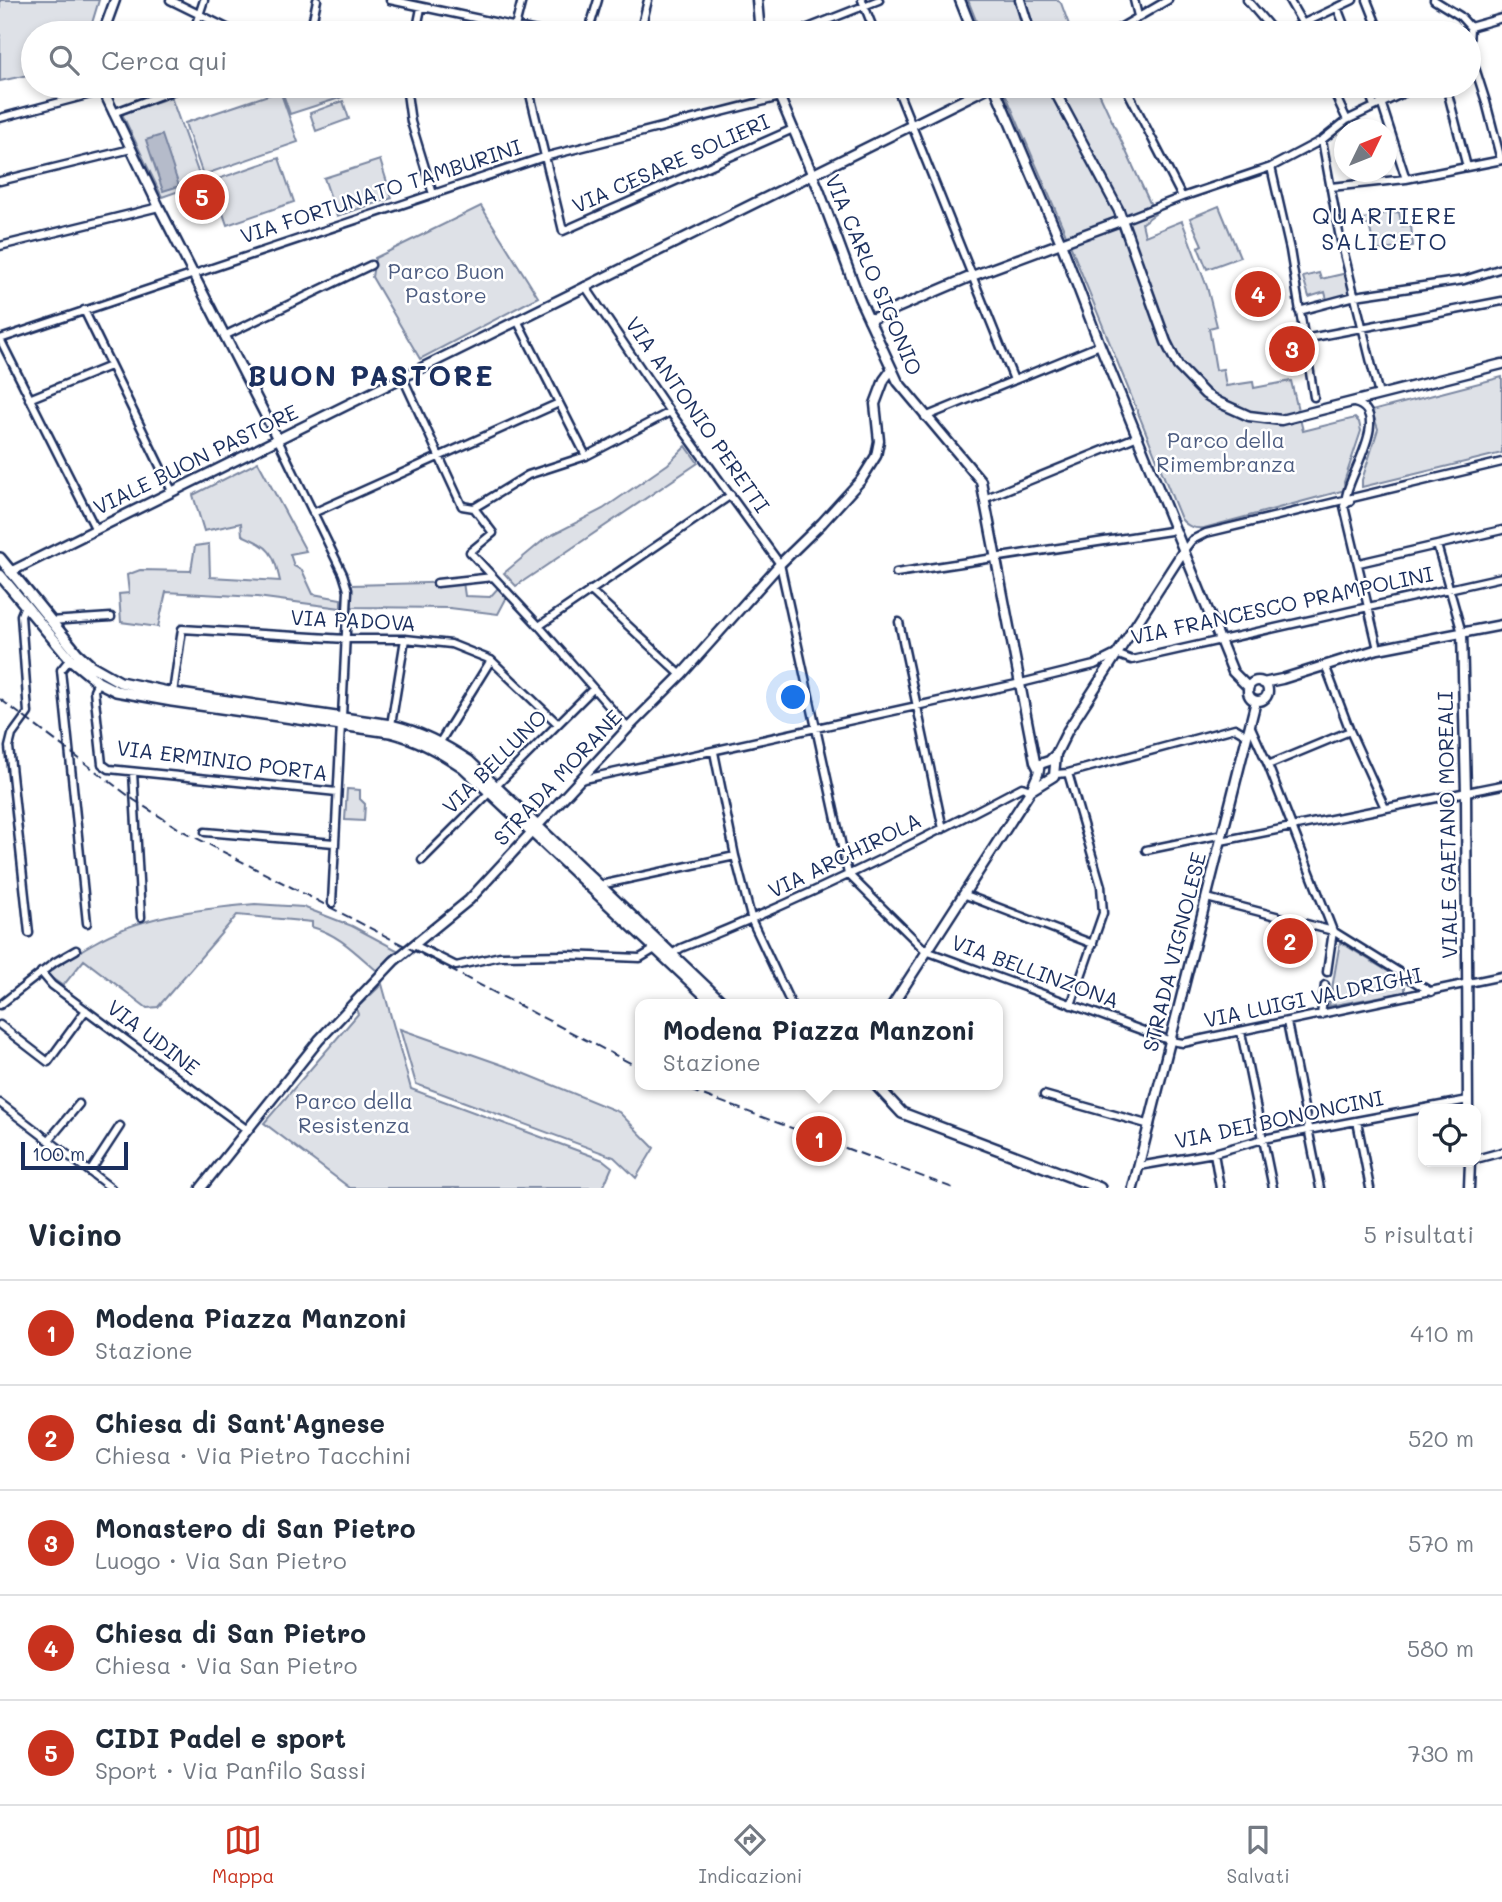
<!DOCTYPE html>
<html lang="it">
<meta charset="utf-8">
<style>
body{margin:0;font-family:Mali,sans-serif;background:#f2f2f3;color:#1f2937}
.controls{position:absolute;right:21px;bottom:21px;display:grid;overflow:hidden;border-radius:14px;box-shadow:0 4px 10px #0003}
.controls button{width:63px;height:63px;display:grid;place-items:center;padding:0;border:0;border-bottom:2px solid #e0e1e3;background:#fff;color:#1f2937;font:35px sans-serif}
.compass{position:absolute;left:1334px;top:119px;width:63px;height:63px;border-radius:50%;background:#fff;box-shadow:0 4px 10px #0003;rotate:47deg}
.scale{position:absolute;left:21px;bottom:18px;width:107px;box-sizing:border-box;padding-left:7px;border:4px solid #1b2f5e;border-top:0;font-size:19px;line-height:24px;white-space:nowrap;color:#1b2f5e;-webkit-text-stroke:5px #fff;paint-order:stroke}
.you{position:absolute;left:794px;top:698px;width:24px;height:24px;margin:-18px;border:5px solid #fff;border-radius:50%;background:#1a73e8;box-shadow:0 0 0 10px #1a73e833}
.badge{display:grid;place-items:center;width:46px;height:46px;border-radius:50%;background:#c8321e;color:#fff;font-size:23px;font-weight:700}
.pin{position:absolute;translate:-50% -50%;border:4px solid #fff;box-shadow:0 2px 7px #0006}
.popup{position:absolute;left:635px;top:999px;width:368px;height:91px;box-sizing:border-box;display:grid;place-content:center;border-radius:14px;background:#fff;filter:drop-shadow(0 2px 5px #0005);font-size:23px;white-space:nowrap;color:#747a83}
.popup b{font-size:26px;color:#1f2937}
.popup::after{content:'';position:absolute;left:50%;top:100%;margin-left:-14px;border:14px solid transparent;border-top-color:#fff}
.list{margin:0;padding:0;list-style:none}
h2{display:flex;justify-content:space-between;align-items:center;height:91px;margin:0;padding:0 28px;font-size:30px}
h2 small{font-size:23px;font-weight:400;color:#747a83}
.list li{display:grid;grid-template-columns:46px 1fr auto;gap:21px;align-items:center;box-sizing:border-box;height:105px;padding:0 28px;border-top:2px solid #e0e1e3}
.list b{display:block;font-size:26px;white-space:nowrap}
.list p{margin:0;font-size:23px;white-space:nowrap;color:#747a83}
.list em{font-size:23px;font-style:normal;color:#747a83}
.icon{flex:none;width:38px;height:38px;fill:none;stroke:currentColor;stroke-width:2;stroke-linecap:round;stroke-linejoin:round}
.map{position:relative;flex:none;width:1502px;height:1188px;overflow:hidden}
.search{position:absolute;background:#fff;box-shadow:0 4px 10px #0003;left:21px;right:21px;top:21px;height:77px;display:flex;align-items:center;gap:18px;box-sizing:border-box;padding:0 24px;border-radius:38px;color:#747a83;font-size:26px}
.sheet{height:616px;background:#fff}
nav{display:flex;justify-content:space-around;align-items:center;box-sizing:border-box;height:98px;border-top:2px solid #e0e1e3;background:#fff;font-size:19px;color:#747a83}
nav a{display:grid;justify-items:center;gap:4px}
nav .on{color:#c8321e}
.map>svg:first-child{display:block}
.green{fill:#dee1e7;stroke:#7c88a2;stroke-width:2}
.water{fill:#b5bbca;stroke:#77839f;stroke-width:2}
.lines{fill:none;stroke-linecap:round;stroke-linejoin:round}
.minor-casing{stroke:#1b2f5e;stroke-width:11}
.tertiary-casing{stroke:#1b2f5e;stroke-width:13}
.secondary-casing{stroke:#1b2f5e;stroke-width:14}
.minor{stroke:#fff;stroke-width:6}
.tertiary{stroke:#fff;stroke-width:8}
.secondary{stroke:#fff;stroke-width:9}
.rail{stroke:#1b2f5e;stroke-width:2;stroke-dasharray:10 5;stroke-linecap:butt}
.labels{text-anchor:middle;stroke-width:5;stroke-linejoin:round;paint-order:stroke}
.street-label{font-size:21px;fill:#1b2f5e;stroke:#fff}
.park-label{font-size:21px;fill:#4c5c80;stroke:#fff}
.neighbourhood-label{font-size:23px;letter-spacing:2px;fill:#1b2f5e;stroke:#fff}
.district-label{font-size:28px;font-weight:bold;letter-spacing:2px;fill:#1b2f5e;stroke:#fff}
</style>
<div class="map">
<svg width="1502" height="1188" viewBox="0 0 1502 1188">
<rect width="100%" height="100%" fill="#fff"/>
<filter id="ink" filterUnits="userSpaceOnUse"><feTurbulence type="fractalNoise" baseFrequency=".0143" numOctaves="2"/><feDisplacementMap in="SourceGraphic" scale="14" xChannelSelector="R" yChannelSelector="G"/><feConvolveMatrix kernelMatrix="1 2 1 2 8 2 1 2 1" color-interpolation-filters="sRGB"/></filter>
<g filter="url(#ink)">
<path class="green" d="M0,0H99L89,33H33V74L0,81Z
M968,0H1057L1061,3L1072,33H981Z
M309,86H356L358,92L290,114L283,94Z
M1002,86H1096L1155,214L1142,223L1145,236L1182,221L1207,287L1217,326L1209,328L1216,370L1223,369L1226,386L1253,382L1254,388L1291,381L1303,431L1355,418L1359,422L1361,431L1344,482L1345,490L1204,528C1194,529 1188,527 1181,519L1064,230Z
M280,91L298,142L203,175L185,123Z
M171,97L202,183L162,197L122,114Z
M343,101L349,119L316,131L310,113Z
M279,158L294,202L227,225L212,181Z
M380,160L392,198L337,216L324,178Z
M481,206L538,297L420,359L372,277L375,258Z
M1219,206L1240,257L1207,269L1198,247L1202,245L1190,218Z
M1399,212L1402,226L1411,225L1413,246L1375,251L1369,225H1364L1363,219L1372,217L1373,215Z
M1319,273L1321,279L1347,273L1352,293L1327,300L1325,292L1309,297L1303,277Z
M1502,377V453L1362,487V480L1378,429L1372,411Z
M686,446L698,463L516,586L504,573L546,538L603,509L668,464Z
M258,462L306,551L290,554L294,566L302,570L313,594L341,599V608L257,597L166,592L158,627L121,622L119,594L129,593L127,575L140,570L191,571L195,546L209,544L210,577L280,581C273,551 271,548 242,535L241,523L204,531L193,495Z
M463,582L465,596L490,597L498,588L508,595L498,614L450,608L351,607L352,585Z
M347,789L360,790V799L365,804L364,821L345,820Z
M255,904L303,907L352,926L397,950L377,971C356,953 338,934 312,927V922L237,915L158,1007L147,1008L84,960L63,986L46,974C61,964 76,953 92,944C141,915 200,909 255,904Z
M1340,942L1405,982V992L1329,1006Z
M382,984L411,1089L603,1160L612,1167L603,1188H350L264,1123L358,1014L356,1009Z
M400,1029L511,1068L619,1112L654,1148L636,1178L614,1157L416,1084Z"/>
<path class="water" d="M162,135L179,186L163,191L146,140Z"/>
<g class="lines">
<g class="minor-casing">
<path id="minor" d="M170,0L237,33
M390,0L546,33
M862,0L875,33
M1134,0L1138,16
M1247,0L1275,33
M1289,0L1308,33
M1367,0L1380,33
M1434,0L1460,16L1470,27
M1337,7L1347,33
M1470,27L1502,18
M193,33L204,0
M310,33L317,0
M416,33L421,8
M516,33L515,27L522,0
M588,33L598,0
M640,33L648,0
M795,33L879,0
M1111,33L1168,0
M1283,33L1353,0
M1469,45L1470,27
M1469,49L1486,102L1501,160
M406,86L411,122L433,194
M528,86L563,231L793,129
M896,86L1014,380
M1125,86L1182,197
M1331,86L1347,120
M1367,86L1374,106
M1446,86L1467,167
M1381,102L1406,179
M113,113L185,86
M0,118L102,91
M1322,140L1339,233L1379,395
M1271,167L1290,250L1314,397
M0,181L131,149
M1331,187L1406,179L1502,160
M1123,220L1182,197L1271,167L1322,140L1347,120L1418,86
M0,246L159,207
M585,286L670,412L780,564L848,874L926,951L1171,1041L1183,1043L1502,976
M84,310L172,491
M1299,311L1355,296L1464,280L1502,268
M517,320L586,456
M224,336L371,265
M0,339L544,157L780,97
M0,339L95,528
M1304,339L1502,301
M403,378L462,506L474,508L493,533L470,552L539,626L628,728
M29,399L110,366
M925,417L1100,345
M278,440L343,574L348,590L342,717
M984,499L1138,436
M1349,499L1346,497C1349,474 1393,412 1354,403
M1350,501L1344,506L1378,649
M474,508L528,475L586,456L670,412
M313,513L559,403
M1437,545L1462,633
M1184,550L1192,540L1206,533L1502,462
M1359,563L1502,530
M896,573L1170,531
M437,583L493,577
M590,590L681,675
M25,605L21,615L28,713L12,735L9,747L29,933
M50,621L111,617
M899,622L943,829
M539,626L731,495
M70,659L61,670L87,923
M1325,665L1350,731L1385,808
M98,682L94,690L102,764L109,769L337,792
M173,693L182,629L346,639H405L451,644L491,660L558,724
M391,725L405,639
M1250,725L1268,765L1333,931
M440,742L491,660
M714,752L735,856L752,921L791,1004
M1268,765L1350,731
M133,772L141,917
M1068,773L1101,886L1103,913L1071,1005
M1056,774L1068,773L1235,728L1247,735
M580,780L1021,683L1094,665L1116,654L1132,660L1502,577
M205,832L334,843
M1221,841L1502,785
M1146,850L1223,834
M422,860L593,689
M600,885L735,856
M963,894L1093,944
M1207,898L1333,931
M332,903L341,724
M414,945L456,966L500,956L568,955L640,958L655,949
M672,954L681,948C798,902 911,846 1022,787L1031,790
M41,972L52,985L246,1129
M1327,972L1333,931L1431,992
M0,1005L55,962L76,950
M1321,1015L1325,985
M1287,1022L1320,1188
M0,1025L48,1062L86,1010
M1241,1032L1273,1188
M1044,1095L1150,1125
M0,1103L111,1188
M1357,1121L1370,1188
M49,1140L79,1104
M1214,1153L1220,1188
M1476,1159L1502,1152
M1139,1166L1214,1153L1263,1139L1308,1130L1468,1100
M90,1172L120,1126"/>
</g>
<g class="tertiary-casing">
<path id="tertiary" d="M757,0L760,33
M960,0L973,33
M1020,0L1030,33
M103,33L115,0
M101,86L159,207L278,440
M775,86L819,190L859,298L898,382L981,481L1035,762L1038,768
M994,86L1061,243L1100,345L1233,672L1248,687
M1052,86L1119,211L1166,342L1178,366L1205,394L1220,403L1249,416L1281,420L1502,364
M869,320L972,276L1123,220
M10,572L991,86
M1462,633L1466,792L1468,1109
M1248 691a10 10 0 1 1 20 0a10 10 0 1 1-20 0Z
M1263,683L1282,679L1378,649L1502,625
M1033,789L1054,776L1056,754L1068,730L1184,550
M893,1004L1031,790L1038,774L1040,764L1049,761L1056,754
M201,1188L319,1040L394,961L469,900L628,728L681,675L780,564L822,523L861,480L876,456L879,441L875,404L884,380L892,369
M1133,1188L1256,701
M1469,1188L1470,1162"/>
</g>
<g class="secondary-casing">
<path id="secondary" d="M0,558L77,653L90,665L120,682L173,693L391,725C420,732 443,744 469,761L724,1004
M0,575L70,659L98,682L116,691L172,701L390,732C418,739 439,751 463,767L711,1001
M876,1085L902,1113L1100,1188"/>
</g>
<use href="#minor" class="minor"/>
<use href="#tertiary" class="tertiary"/>
<use href="#secondary" class="secondary"/>
<path class="rail" d="M0,699L134,800L181,830L640,1068
M676,1085L953,1188"/>
</g>
</g>
<g class="labels">
<g class="street-label">
<text transform="translate(671 164) rotate(-24)" y="7">VIA CESARE SOLIERI</text>
<text transform="translate(381 192) rotate(-18)" y="7">VIA FORTUNATO TAMBURINI</text>
<text transform="translate(873 275) rotate(67)" y="7">VIA CARLO SIGONIO</text>
<text transform="translate(697 415) rotate(55)" y="7">VIA ANTONIO PERETTI</text>
<text transform="translate(196 460) rotate(-26)" y="7">VIALE BUON PASTORE</text>
<text transform="translate(1282 606) rotate(-12)" y="7">VIA FRANCESCO PRAMPOLINI</text>
<text transform="translate(353 621) rotate(3)" y="7">VIA PADOVA</text>
<text transform="translate(222 761) rotate(7)" y="7">VIA ERMINIO PORTA</text>
<text transform="translate(495 762) rotate(-45)" y="7">VIA BELLUNO</text>
<text transform="translate(558 778) rotate(-47)" y="7">STRADA MORANE</text>
<text transform="translate(1448 825) rotate(-91)" y="7">VIALE GAETANO MOREALI</text>
<text transform="translate(845 856) rotate(-26)" y="7">VIA ARCHIROLA</text>
<text transform="translate(1175 952) rotate(-76)" y="7">STRADA VIGNOLESE</text>
<text transform="translate(1035 972) rotate(20)" y="7">VIA BELLINZONA</text>
<text transform="translate(1313 998) rotate(-12)" y="7">VIA LUIGI VALDRIGHI</text>
<text transform="translate(153 1038) rotate(37)" y="7">VIA UDINE</text>
<text transform="translate(1279 1120) rotate(-12)" y="7">VIA DEI BONONCINI</text>
</g>
<g class="park-label">
<text x="446" y="279">Parco Buon<tspan x="446" dy="24">Pastore</tspan></text>
<text x="1226" y="448">Parco della<tspan x="1226" dy="24">Rimembranza</tspan></text>
<text x="354" y="1109">Parco della<tspan x="354" dy="24">Resistenza</tspan></text>
</g>
<g class="neighbourhood-label">
<text x="1385" y="224">QUARTIERE<tspan x="1385" dy="26">SALICETO</tspan></text>
</g>
<g class="district-label">
<text x="371" y="386">BUON PASTORE</text>
</g>
</g>
</svg>
<div class="controls">
<button><svg class="icon" aria-label="locate" viewBox="0 0 24 24"><circle cx="12" cy="12" r="6"/><path d="M12 2v4M12 18v4M2 12h4M18 12h4"/></svg></button>
</div>
<svg class="compass" viewBox="-18 -18 36 36"><path d="M0-13l5 13h-10z" fill="#e53935"/><path d="M0 13l5-13h-10z" fill="#747a83"/></svg>
<div class="scale">100 m</div>
<div class="you"></div>
<div class="pin badge" style="left:819px;top:1139px">1</div>
<div class="popup"><b>Modena Piazza Manzoni</b>Stazione</div>
<div class="pin badge" style="left:1290px;top:941px">2</div>
<div class="pin badge" style="left:1292px;top:349px">3</div>
<div class="pin badge" style="left:1258px;top:294px">4</div>
<div class="pin badge" style="left:202px;top:197px">5</div>
<div class="search"><svg class="icon" aria-label="search" viewBox="0 0 24 24"><circle cx="10" cy="10" r="6"/><path d="M15 15l6 6"/></svg>Cerca qui</div>
</div>
<section class="sheet">
<h2>Vicino<small>5 risultati</small></h2>
<ul class="list">
<li><span class="badge">1</span><div><b>Modena Piazza Manzoni</b><p>Stazione</p></div><em>410 m</em></li>
<li><span class="badge">2</span><div><b>Chiesa di Sant'Agnese</b><p>Chiesa · Via Pietro Tacchini</p></div><em>520 m</em></li>
<li><span class="badge">3</span><div><b>Monastero di San Pietro</b><p>Luogo · Via San Pietro</p></div><em>570 m</em></li>
<li><span class="badge">4</span><div><b>Chiesa di San Pietro</b><p>Chiesa · Via San Pietro</p></div><em>580 m</em></li>
<li><span class="badge">5</span><div><b>CIDI Padel e sport</b><p>Sport · Via Panfilo Sassi</p></div><em>730 m</em></li>
</ul>
</section>
<nav>
<a class="on"><svg class="icon" aria-label="map" viewBox="0 0 24 24"><path d="M3 6l6-2 6 2 6-2v14l-6 2-6-2-6 2zM9 4v14M15 6v14"/></svg>Mappa</a>
<a><svg class="icon" aria-label="directions" viewBox="0 0 24 24"><path d="M12 3l9 9-9 9-9-9zM9 14v-3h6M13 9l2 2-2 2"/></svg>Indicazioni</a>
<a><svg class="icon" aria-label="saved" viewBox="0 0 24 24"><path d="M7 4h10v16l-5-4-5 4z"/></svg>Salvati</a>
</nav>
